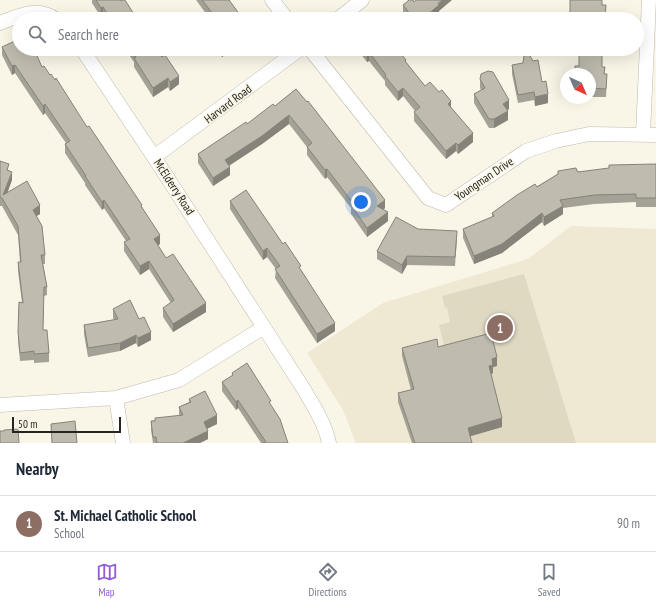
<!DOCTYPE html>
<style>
body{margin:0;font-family:"PT Sans Narrow",sans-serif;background:#f2f2f3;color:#1f2937}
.compass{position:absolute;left:560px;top:68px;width:36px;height:36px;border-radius:50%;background:#fff;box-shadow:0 4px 16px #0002;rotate:136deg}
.scale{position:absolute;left:12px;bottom:10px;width:109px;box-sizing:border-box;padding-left:4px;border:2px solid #272520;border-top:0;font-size:11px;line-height:14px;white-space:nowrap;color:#272520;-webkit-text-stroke:3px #f9f5e7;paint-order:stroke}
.you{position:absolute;left:361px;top:202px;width:14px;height:14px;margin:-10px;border:3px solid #fff;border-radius:50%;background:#1a73e8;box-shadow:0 0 0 6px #1a73e833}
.badge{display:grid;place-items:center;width:26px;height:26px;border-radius:50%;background:#935cd4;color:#fff;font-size:13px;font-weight:700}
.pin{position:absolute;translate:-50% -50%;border:2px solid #fff;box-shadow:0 1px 4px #0006}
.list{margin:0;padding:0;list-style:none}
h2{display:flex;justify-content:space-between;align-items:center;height:52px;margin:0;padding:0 16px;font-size:17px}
h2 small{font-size:13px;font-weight:400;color:#747a83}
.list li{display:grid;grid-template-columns:26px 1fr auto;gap:12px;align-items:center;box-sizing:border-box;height:56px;padding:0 16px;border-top:1px solid #e0e1e3}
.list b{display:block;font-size:15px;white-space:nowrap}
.list p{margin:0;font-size:13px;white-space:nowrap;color:#747a83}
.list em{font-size:13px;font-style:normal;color:#747a83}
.icon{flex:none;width:22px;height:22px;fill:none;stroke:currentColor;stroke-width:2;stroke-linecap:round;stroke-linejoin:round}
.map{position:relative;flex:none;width:656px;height:443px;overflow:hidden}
.search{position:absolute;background:#fff;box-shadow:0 4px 16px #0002;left:12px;right:12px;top:12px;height:44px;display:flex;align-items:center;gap:10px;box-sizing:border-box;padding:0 14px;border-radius:22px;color:#747a83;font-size:15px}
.sheet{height:108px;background:#fff}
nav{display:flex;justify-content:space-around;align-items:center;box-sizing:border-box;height:56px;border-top:1px solid #e0e1e3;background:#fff;font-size:11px;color:#747a83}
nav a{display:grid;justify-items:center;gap:2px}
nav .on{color:#935cd4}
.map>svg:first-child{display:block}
.built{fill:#efe9d4}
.green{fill:#e0d9c2}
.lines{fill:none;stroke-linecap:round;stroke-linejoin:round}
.minor-casing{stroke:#bebaad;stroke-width:15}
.minor{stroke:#fff;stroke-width:14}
.wall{fill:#a4a196}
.shaded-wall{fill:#86837a}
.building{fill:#bfbbaf;stroke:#86837a}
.labels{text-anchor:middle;stroke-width:3.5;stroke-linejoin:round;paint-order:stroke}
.street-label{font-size:12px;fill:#272520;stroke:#f9f5e7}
</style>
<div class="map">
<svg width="656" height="443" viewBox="0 0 656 443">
<rect width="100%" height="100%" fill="#f9f5e7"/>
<path class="built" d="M571,226L656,229V443H356L343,410L307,353L383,303L528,259Z"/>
<path class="green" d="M524,274L576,443H469L438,356L437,347L444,345L439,325L450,322L447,307L445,308L442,296Z"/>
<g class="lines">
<g class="minor-casing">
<path id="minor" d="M272,0L287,19
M338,19L362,0
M0,23C18,16 38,6 55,19
M82,49L154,157L303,388C313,405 325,423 329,443
M310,49L428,198L446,205L526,151L556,141L589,134L656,135
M643,134L649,0
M154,157L300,49
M116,398L123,443
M0,405L116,398L179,380L264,327"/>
</g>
<use href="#minor" class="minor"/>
</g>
<path class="wall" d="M92,0H121L137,19H106L103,15L101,17L92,3Z
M196,0H229L243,19H210Z
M570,0L602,5L606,19H570Z
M414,2L439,11V14L432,19H407L403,13V5Z
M2,47L42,67L50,75L87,127L142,207L160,244L158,245L166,258L206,312L173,332L163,317V308L171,303L149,269L140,275L124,251V242L126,241L104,208L102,210L85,185V183L65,153V144L66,143L45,113L43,115L15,73L12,75L2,55Z
M125,49H157L179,84L170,91L168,87L153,97L134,67V62Z
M217,49H234L222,57Z
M357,49H397L406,63L425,86L451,107L473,142L458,154L456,151L446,159L414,121V112L415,111L403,96L398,101L385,85V81L369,61L367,62Z
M512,65L542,82L548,103L535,106L534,100L518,103L512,74Z
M579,66L602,67L605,74H607L606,97H590V74Z
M480,79L509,109L507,110L508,120L494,128H489L474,103V94L481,90L480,88Z
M296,89L385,208L383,210L388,221L367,237L351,214V208L327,177L325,179L307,155V147L289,124L262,144L229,166L230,175L213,186L198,163V154L247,124L275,106Z
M0,161L9,171L12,180L7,193L40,214L37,216L45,255V264H43L47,287V295L44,296L43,330L49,353V362L34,363V360L20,361L18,340L19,302H22L18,271V262H20L18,235L2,206H0Z
M656,164V207H636V202L594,204L563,208V214L544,226L542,222L502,253L474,264L463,238V229L492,217V213L558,174V171H577L578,172Z
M230,201L301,270L335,331L317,343L275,278L276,269L267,257L263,260L230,209Z
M418,229L457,239L455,266L407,265L402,274L377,259V251Z
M113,309L151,340L138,347L136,343L120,351L88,357L84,334V325L114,320L113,318Z
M438,347L497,366L493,367V373L491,374L502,427L470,436L472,443H412L398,402V393L411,390L402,356V348Z
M232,373L271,406L288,443H261L238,408L236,410L222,391V382L232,376Z
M189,399L217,424L207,429L208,439L200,443H153L151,430V421L179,415V407L189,402Z
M51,424L77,443H52Z"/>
<path class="shaded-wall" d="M442,0H452L439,11V14L432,19H426V16Z
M103,7V15L101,17V8Z
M222,49H234L222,57Z
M369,52V61L367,62V53Z
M15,65V73L12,75V66Z
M179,76V84L170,91V82Z
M168,78V87L153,97V88Z
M403,88V96L398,101V92Z
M548,94V103L535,106V97Z
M509,100V109L503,112V104Z
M451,101V110L448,104Z
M45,104V113L43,115V106Z
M508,111V120L494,128V119Z
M289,115V124L262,144L225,168V160Z
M473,133V142L458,154V145Z
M456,143V151L446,159V151Z
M230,167V175L213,186V178Z
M327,169V177L325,179V170Z
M12,172V180L4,202L3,195Z
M104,200V208L102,210V202Z
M385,200V208L377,215V206Z
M40,205V214L33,218V210Z
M563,206V214L544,226V217Z
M388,212V221L367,237V228Z
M542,213V222L502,253L474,264V256Z
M160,235V244L154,248V239Z
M267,248V257L263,260V251Z
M407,256V265L402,274V265Z
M149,261V269L140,275V266Z
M206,303V312L173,332V324Z
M335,323V331L317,343V334Z
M151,332V340L138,347V338Z
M136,335V343L120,351V343Z
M497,357V366L493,367V373L489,375V366L492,359Z
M238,400V408L236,410V402Z
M217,415V424L204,430V422Z
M502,418V427L468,437V428Z
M208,431V439L200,443H183Z"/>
<path class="building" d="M96,0H121V1L123,0H125L137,19H111L103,7L101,8Z
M202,0H229L243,19H217Z
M409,0H413L414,2L416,0H442L438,3L439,5L426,16L428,19H414L403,5Z
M570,0H602V5H606L605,19H580V13H570Z
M19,39V49H34L42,67L44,66L50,75L51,74L55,80L56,78L87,127L89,126L142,205L141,206L160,235L154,239L166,258L173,254L206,303L173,324L163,308L174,300L149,261L140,266L124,242L130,239L104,200L102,202L85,176H86L65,144L70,141L45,104L43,106L15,65L12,66L2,47Z
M131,49H157L162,57L165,55L179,76L170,82L168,78L153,88L134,58L136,57Z
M364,49H397L406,60L405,61L425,86L430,82L439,92L442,90L451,101L448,104L473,133L458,145L456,143L446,151L414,112L420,107L403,88L398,92L385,76L386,75L369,52L367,53Z
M525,49H526L533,61L538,60L542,82L546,81L548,94L535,97L534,92L518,95L512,65L523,63Z
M579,49H602V67H605L604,74H607L606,89L590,88V74H575V66H579Z
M488,71L493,72L509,100L503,104L508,111L494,119H489L474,94L485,88L480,79L481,74Z
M296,89L307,102L308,101L385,200L377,206L388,212L367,228L351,205L353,203L327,169L325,170L307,147L312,143L289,115L262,136L225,160L230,167L213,178L198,154L246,122L247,124L273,104L275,106Z
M0,161L9,164L7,170L12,172L3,195L27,181L40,205L33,210L42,226L45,255H41L47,287H44L43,330H47L49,353L34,354V351L20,353L18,332L19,302L23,303L18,262H21L18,226L2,198L0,197Z
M656,164V198H636V194L594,195L560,200L563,206L544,217L542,213L502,244L474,256L463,229L494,216L492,213L517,195L535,184L537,187L558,174V171L576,168L577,171H578V172L609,168V165Z
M246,190L283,244L285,242L301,266L299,267L335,323L317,334L275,269L280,266L267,248L263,251L230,201Z
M396,217L418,229L457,231L455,257L407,256L402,265L377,251Z
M130,300L139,319L144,317L151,332L138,338L136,335L120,343L88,348L84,325L118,319L113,309Z
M491,333L497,357L492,359L493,365L489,366L502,418L468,428L472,443H415L398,393L414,389L402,348L437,339L438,347Z
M247,363L271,401L269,402L280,419L288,443H263L266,442L238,400L236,402L222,382L233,375L232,373Z
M205,391L217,415L204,422L208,431L183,443H157L156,437H153L151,421H155V418L183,415L179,407L191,402L189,399Z
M75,421L77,443H52L51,424Z
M18,429L19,443H0V431H4V430Z"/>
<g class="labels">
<g class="street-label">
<text transform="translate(228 104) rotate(-37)" y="4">Harvard Road</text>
<text transform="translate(484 179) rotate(-34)" y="4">Youngman Drive</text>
<text transform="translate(174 187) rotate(57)" y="4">McElderry Road</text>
</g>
</g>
</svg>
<svg class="compass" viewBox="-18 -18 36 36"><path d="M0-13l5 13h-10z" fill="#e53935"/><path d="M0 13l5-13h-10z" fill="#747a83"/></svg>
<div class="scale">50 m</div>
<div class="you"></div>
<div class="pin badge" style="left:500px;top:328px;background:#8d6e63">1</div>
<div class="search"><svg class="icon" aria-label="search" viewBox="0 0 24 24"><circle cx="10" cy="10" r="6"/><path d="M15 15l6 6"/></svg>Search here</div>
</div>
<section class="sheet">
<h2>Nearby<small></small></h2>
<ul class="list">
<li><span class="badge" style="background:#8d6e63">1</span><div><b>St. Michael Catholic School</b><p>School</p></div><em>90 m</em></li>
</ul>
</section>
<nav>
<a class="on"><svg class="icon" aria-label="map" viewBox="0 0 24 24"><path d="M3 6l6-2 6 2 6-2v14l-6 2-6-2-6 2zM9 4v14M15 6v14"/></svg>Map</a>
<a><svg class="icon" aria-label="directions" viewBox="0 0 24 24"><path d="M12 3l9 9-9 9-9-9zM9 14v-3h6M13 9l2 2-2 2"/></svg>Directions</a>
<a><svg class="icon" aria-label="saved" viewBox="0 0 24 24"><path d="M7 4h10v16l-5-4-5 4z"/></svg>Saved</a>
</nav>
